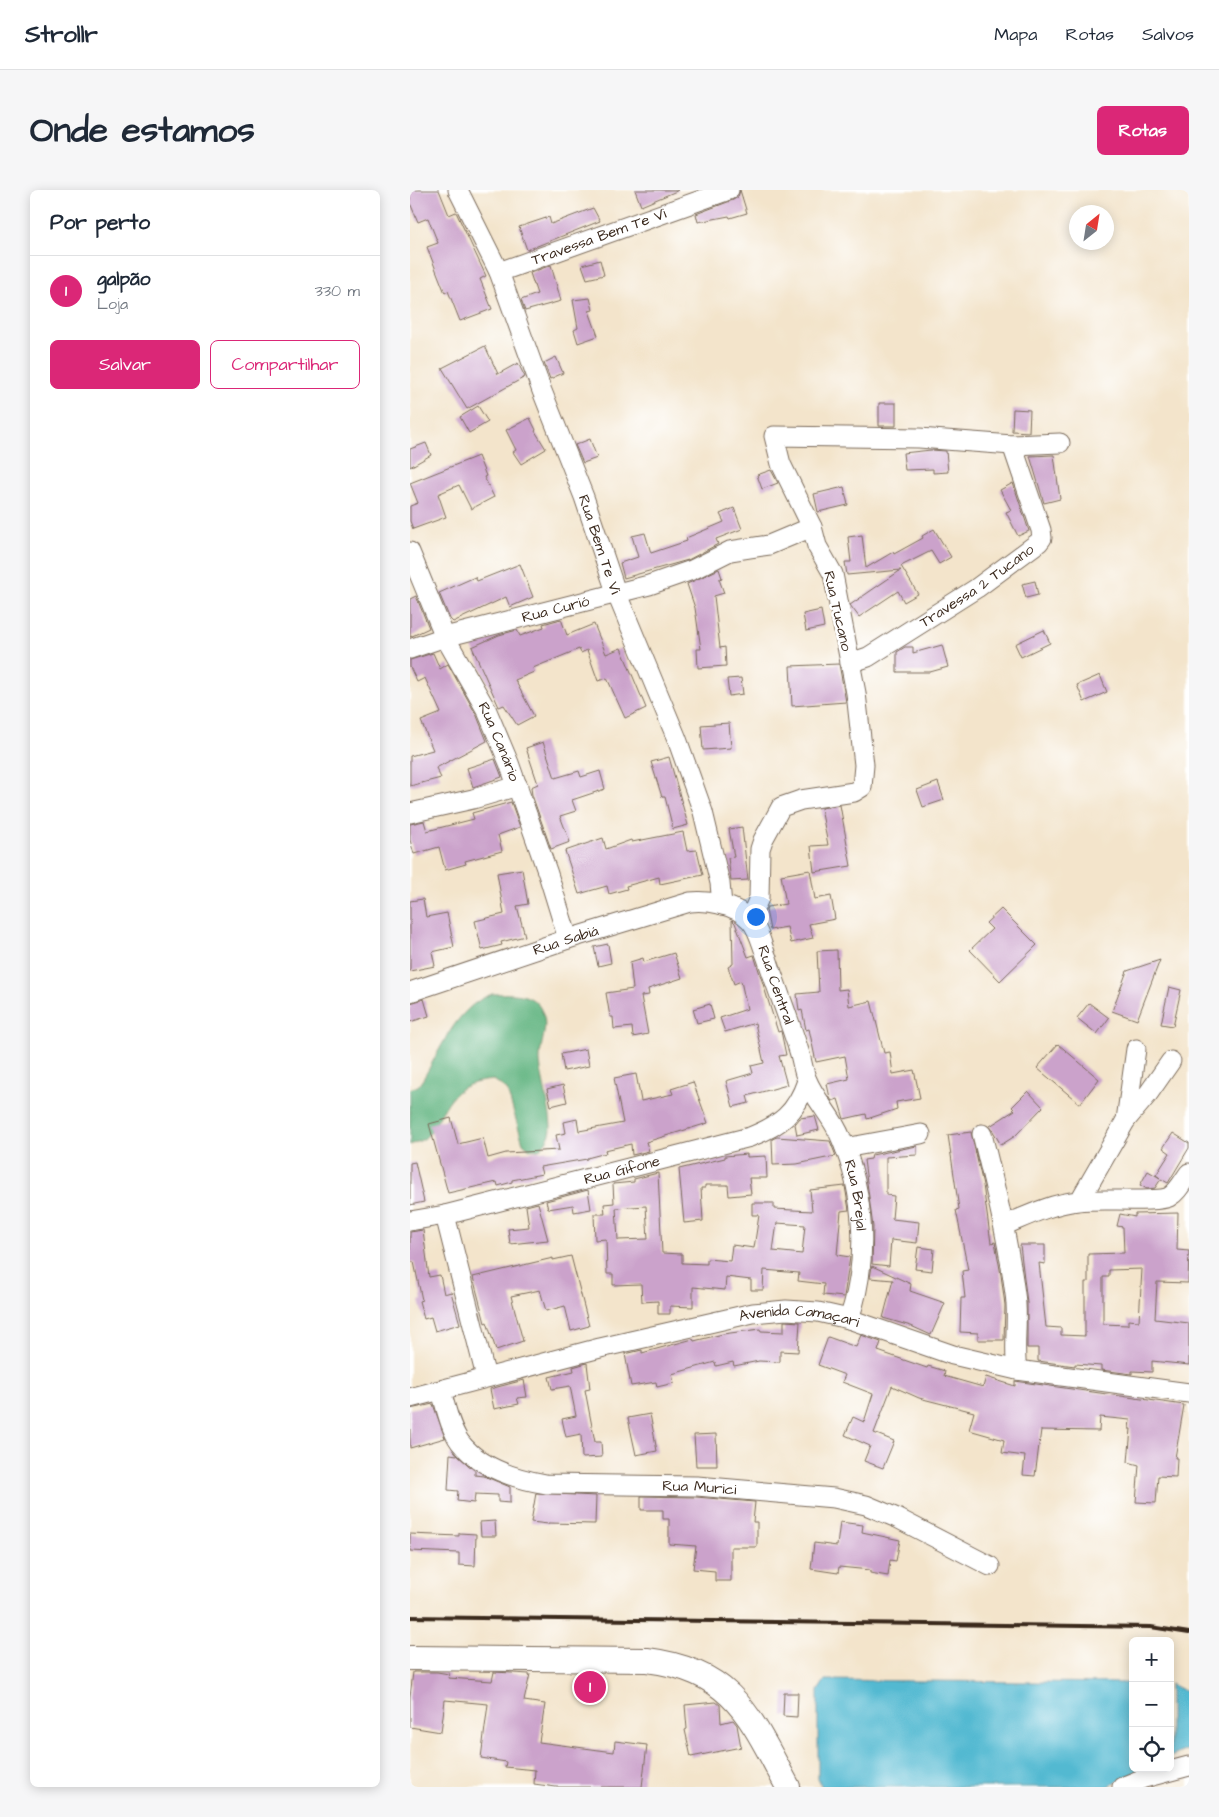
<!DOCTYPE html>
<html lang="pt">
<meta charset="utf-8">
<style>
body{margin:0;font-family:"Architects Daughter",sans-serif;background:#f6f6f7;color:#1f2937}
.controls{position:absolute;right:15px;bottom:15px;display:grid;overflow:hidden;border-radius:8px;box-shadow:0 2px 12px #0003}
.controls button{width:45px;height:45px;display:grid;place-items:center;padding:0;border:0;border-bottom:1px solid #e0e1e3;background:#fff;color:#1f2937;font:25px sans-serif}
.compass{position:absolute;left:659px;top:15px;width:45px;height:45px;border-radius:50%;background:#fff;box-shadow:0 2px 12px #0003;rotate:30deg}
.you{position:absolute;left:345px;top:726px;width:18px;height:18px;margin:-12px;border:4px solid #fff;border-radius:50%;background:#1a73e8;box-shadow:0 0 0 8px #1a73e833}
.badge{display:grid;place-items:center;width:32px;height:32px;border-radius:50%;background:#db2777;color:#fff;font-size:16px;font-weight:700}
.pin{position:absolute;translate:-50% -50%;border:2px solid #fff;box-shadow:0 1px 5px #0006}
.list{margin:0;padding:0;list-style:none}
h2{display:flex;justify-content:space-between;align-items:center;height:65px;margin:0;padding:0 20px;font-size:21px}
h2 small{font-size:16px;font-weight:400;color:#747a83}
.list li{display:grid;grid-template-columns:32px 1fr auto;gap:15px;align-items:center;box-sizing:border-box;height:70px;padding:0 20px;border-top:1px solid #e0e1e3}
.list b{display:block;font-size:19px;white-space:nowrap}
.list p{margin:0;font-size:16px;white-space:nowrap;color:#747a83}
.list em{font-size:16px;font-style:normal;color:#747a83}
.actions{display:flex;gap:10px;padding:15px 20px}
.actions a{flex:1;padding:11px 0;border:1px solid #db2777;border-radius:8px;text-align:center;font-size:18px;color:#db2777}
.actions .main{background:#db2777;color:#fff}
.icon{flex:none;width:28px;height:28px;fill:none;stroke:currentColor;stroke-width:2;stroke-linecap:round;stroke-linejoin:round}
.map{position:relative;flex:none;width:779px;height:1597px;overflow:hidden;border-radius:8px}
header{display:flex;align-items:center;gap:30px;box-sizing:border-box;height:70px;padding:0 25px;background:#fff;border-bottom:1px solid #e0e1e3}
header strong{font-size:24px}
nav{display:flex;gap:28px;margin-inline-start:auto;font-size:18px}
.intro{display:flex;align-items:center;justify-content:space-between;box-sizing:border-box;height:120px;padding:0 30px}
h1{margin:0;font-size:35px}
.button{padding:12px 22px;border-radius:8px;background:#db2777;color:#fff;font-size:18px;font-weight:700}
main{display:flex;gap:30px;padding:0 30px}
aside{flex:1;background:#fff;border-radius:8px;box-shadow:0 2px 12px #0003}
.map>svg:first-child{display:block}
.forest{fill:#65b683;stroke:#507050}
.water{fill:#53b9d1;stroke:#477278}
.building{fill:#cba2cb;fill-rule:evenodd}
.lines{fill:none;stroke-linecap:round;stroke-linejoin:round}
.minor-casing{stroke:#7b6b5b;stroke-width:21}
.tertiary-casing{stroke:#7b6b5b;stroke-width:26}
.minor{stroke:#fff;stroke-width:19}
.tertiary{stroke:#fff;stroke-width:24}
.rail{stroke:#3b2a1e;stroke-width:4}
.labels{text-anchor:middle;stroke-width:5;stroke-linejoin:round;paint-order:stroke}
.street-label{font-size:15px;fill:#3b2a1e;stroke:#fff}
</style>
<header>
<strong>Strollr</strong>
<nav><a>Mapa</a><a>Rotas</a><a>Salvos</a></nav>
</header>
<div class="intro"><h1>Onde estamos</h1><a class="button">Rotas</a></div>
<main>
<aside>
<h2>Por perto<small></small></h2>
<ul class="list">
<li><span class="badge">1</span><div><b>galpão</b><p>Loja</p></div><em>330 m</em></li>
</ul>
<div class="actions"><a class="main">Salvar</a><a>Compartilhar</a></div>
</aside>
<div class="map">
<svg width="779" height="1597" viewBox="0 0 779 1597">
<rect width="100%" height="100%" fill="#fff"/>
<filter id="ink" filterUnits="userSpaceOnUse"><feTurbulence type="fractalNoise" baseFrequency=".02" numOctaves="2"/><feDisplacementMap in="SourceGraphic" scale="10" xChannelSelector="R" yChannelSelector="G"/><feConvolveMatrix kernelMatrix="1 2 1 2 8 2 1 2 1" color-interpolation-filters="sRGB"/></filter>
<filter id="wash" filterUnits="userSpaceOnUse"><feTurbulence type="fractalNoise" baseFrequency=".0096" numOctaves="4" result="noise"/><feDisplacementMap in="SourceGraphic" scale="20" xChannelSelector="R" yChannelSelector="G"/><feGaussianBlur stdDeviation="1.12" result="paint"/><feColorMatrix in="noise" values="0 0 0 0 0 0 0 0 0 0 0 0 0 0 0 0 0 1.4 0 .05"/><feComposite in="paint" operator="in"/></filter>
<g filter="url(#wash)">
<rect width="100%" height="100%" fill="#f3e4cb"/>
<path class="forest" d="M82,804C97,804 119,801 129,816C142,835 129,851 130,872C132,893 140,915 141,937C141,946 135,955 128,960L120,959L113,953L97,900L84,890C41,893 41,910 20,943L14,949L0,955V899L8,896L13,889C31,859 46,817 82,804Z"/>
<path class="water" d="M415,1490L723,1493V1578H734L697,1597H412L408,1589V1501Z
M760,1494L779,1503V1559L760,1567Z"/>
<g id="blocks">
<path class="building" d="M0,0H29L39,25L46,22L76,86L70,89L82,119L50,131L38,101L35,103L17,57L28,53L18,28L8,32L0,13Z
M225,0H269L231,16Z
M330,0L337,23L320,28L319,26L288,32L286,24L323,10L328,7Z
M183,18L190,31L117,60L109,37L139,27L141,34Z
M190,70L194,85L177,89L172,75Z
M141,75L151,111L115,121L111,110L127,104L120,83Z
M180,108L183,120L179,121L188,146L168,153L164,140L168,138L163,110Z
M75,156L88,184L108,173L115,187L57,219L32,178Z
M146,167L153,183L140,189L134,173Z
M469,213H486V236H469Z
M68,216L78,232L59,243L50,227Z
M603,219L620,220L619,242L602,241Z
M120,228L126,240L125,241L136,259L111,274L103,262L106,260L96,240Z
M180,249L187,268L173,273L165,255Z
M16,253L21,265L0,277V259Z
M521,260L536,261L538,282L523,283V279L495,280L493,263Z
M644,265L650,309L634,313L620,266Z
M68,266L76,286L74,287L84,307L61,319L49,295L28,304L36,327L3,339L0,331V316L8,313L0,293Z
M361,280L368,293L352,299L347,285Z
M603,293L619,341L608,346L596,322L601,320L590,300Z
M434,297L438,315L408,322L404,304Z
M324,318L332,339L306,349L308,354L278,370L214,388L210,373L228,367L222,346L235,343L241,363L277,351L276,348L314,332L310,324Z
M524,339L541,367L529,374L521,361L491,376L508,404L494,412L488,401L449,427L440,415L491,380L437,385L435,372H441L438,347L452,345L456,378L483,362L484,364L513,348L512,346Z
M110,374L123,407L100,417L96,407L43,432L40,429L29,403L65,387L67,391Z
M309,379L312,388L309,389L314,403L304,406L310,458L315,457L316,476L288,478L287,459H291L285,418L277,394Z
M625,391L628,405L616,408L612,394Z
M6,406L19,438L0,447V409Z
M411,420L414,437L396,441L393,424Z
M151,429L157,445L184,434L196,464L211,458L236,518L215,528L197,488L188,491L177,460L171,463L169,459L123,478L124,482L105,490L124,526L107,535L94,515L89,517L62,457L89,445L107,440L110,446L134,437L133,434Z
M634,440L640,453L611,467L605,454Z
M532,455L538,477L520,482H487V462L495,457H503V463Z
M23,463L30,479L38,474L67,526L77,551L26,578L31,588L0,596V566L23,560L11,531L31,523L15,488L7,492L0,477V470Z
M429,474L436,512L382,516L380,476Z
M690,485L697,502L674,512L667,495Z
M331,488L333,504L319,506L317,489Z
M319,533L321,558L293,560L291,535Z
M133,552L145,588L169,581L171,587L190,581L195,599L162,610L166,621L150,626L160,652L141,659L122,605L121,597L128,594L116,558Z
M259,567L278,635L263,639L255,607H252L241,572Z
M85,569L92,587L63,597L57,578Z
M528,592L534,610L513,617L507,600Z
M101,612L110,637L88,645L92,661L55,671L56,674L35,680L29,657L4,664L0,650V634L14,631L17,641L64,629L62,623Z
M430,615L441,676L404,682L401,656L418,655L411,618Z
M332,637L338,690L321,691L318,668L324,667L319,639Z
M273,642L277,661L287,660L293,685L250,694L249,687L216,696L217,699L199,704L197,696L169,704L155,661L193,648L196,659L221,650L222,652Z
M112,679L118,714L107,716L115,746L91,752L92,755L72,760L65,731L94,724L87,683Z
M400,680L405,709L421,706L425,729L399,734L403,748L381,753L377,737L360,740L356,720L357,717L376,714L371,685Z
M13,709L16,727L37,723L44,757L22,762L25,776L0,781V711Z
M591,719L627,755L590,791L560,760L582,739L576,733Z
M322,730L325,733L338,767L344,765L368,842L371,841L372,846L376,865L369,866L377,895L337,906L339,913L323,917L316,891L343,883L341,876L354,873L345,833L315,842L310,828L337,819L331,791L324,794L318,777L323,774Z
M198,754L201,773L188,776L184,757Z
M427,760L428,800L437,799L439,816L461,811L474,863L480,862L483,884L504,880L510,908L486,912L487,919L457,929L456,924L434,929L428,909L422,911L420,908L417,894L439,889L435,866L406,872L399,839L396,840L392,820L389,821L387,804L409,802L407,761Z
M264,763L272,788L238,799L239,805L231,806L238,844L223,847L222,837L204,839L203,827H200L196,803L223,799L220,772L233,768L234,772Z
M750,770L727,830L702,821L717,781Z
M759,797L771,800L763,836L751,834Z
M14,809L19,826L0,832V813Z
M679,813L699,828L687,844L667,828Z
M300,814L304,829L287,833L283,819Z
M648,854L689,889L670,914L627,878Z
M176,859L179,876L154,881L151,864Z
M226,884L231,911L263,904L261,899L283,892L298,933L236,952L239,961L222,965L221,954L195,960L196,963L177,968V969L130,977L132,984L102,990V992L88,996L87,992L38,1003L19,934L41,928L48,954L73,948L78,968L96,963L149,960L146,945L156,943L154,932L167,929L169,941L213,933L204,888Z
M153,895L157,912L141,916L137,899Z
M618,901L633,917L605,946L591,955L580,936L605,920L602,917Z
M405,926L409,940L387,945L385,934L390,928Z
M561,942L573,995L581,1053L585,1052L591,1085L595,1115L594,1150H568V1143L550,1142L551,1108H555L552,1081L558,1080L546,1020L549,1019L538,945Z
M763,943L779,953V958L758,993L751,989L745,998L737,999L730,995L738,981L750,988L746,985L760,963L753,958Z
M367,947L420,951L426,966L387,974L363,975L362,949Z
M507,956V965L476,967V1005L484,1006L482,1029L509,1032L507,1053L481,1050L479,1076L462,1074L463,1037L454,970L461,969L462,965Z
M337,964V967L356,966L357,988H339L341,1004L319,1006L318,995H295V998H291L293,1031L274,1033L269,979L315,968V966Z
M5,972L14,1012L0,1015V973Z
M248,983L252,1063L272,1064V1073L297,1074V1069L320,1071L322,1055L344,1058L349,1025H342V1013H364V1019L402,1021L400,1000L435,996L439,1020L431,1021L427,1065L440,1067L434,1107L413,1105L414,1094L388,1091L389,1083L354,1080L353,1100H341V1090L316,1087L315,1100L283,1097V1117L260,1116V1124H248V1111L232,1112L231,1094L203,1095V1084H197L196,1049L185,1050L184,1024H195L194,1014L204,1013L203,994L224,992V989ZM236,1016L238,1049L208,1050L206,1018ZM367,1033L395,1035L392,1064L363,1061Z
M178,1000L181,1019L164,1022L163,1015L138,1019L136,1011Z
M128,1013L138,1050L100,1054L98,1039L119,1037L116,1016Z
M768,1023L767,1060L779,1061L778,1093L747,1092L745,1129L779,1133V1175L742,1171V1182L722,1181V1184L691,1180V1176L665,1174V1176L628,1171V1158H617V1113L610,1055H635V1074L629,1073L636,1137L651,1138V1145L675,1146V1092H678V1064L714,1063L713,1037L707,1036L710,1024L725,1027V1024ZM732,1079L729,1131L718,1130V1135L693,1134V1087H699V1080Z
M13,1040L19,1087L30,1085L34,1104L41,1102L50,1134L25,1141L21,1127L14,1129L9,1111L12,1110L4,1072H0V1042Z
M508,1057L524,1059L522,1081L505,1079Z
M161,1066L179,1136L161,1141L155,1116L136,1121L130,1100L101,1106L113,1151L86,1160L77,1132L75,1133L63,1087L143,1068V1070Z
M462,1076L501,1094L500,1101L535,1113L521,1145L501,1136L473,1128L483,1090L460,1088Z
M374,1131L390,1132L388,1162L370,1161V1172L349,1171L324,1176L323,1172L306,1176L305,1172L262,1184L264,1193L247,1197L246,1192L221,1196L215,1164L232,1160V1163L283,1149L284,1151L313,1144L350,1139L351,1141L374,1142Z
M451,1145L471,1152L468,1161L517,1178L518,1176L535,1181L534,1186L573,1197L576,1187L605,1196V1191L774,1215L765,1268H767L766,1287L748,1286L746,1313L726,1312L729,1275L718,1272L721,1239H719L720,1230L690,1227L689,1241L631,1240L625,1286L613,1285L615,1266L592,1263L594,1250L559,1240L564,1222L509,1208L482,1196L464,1243L484,1251L473,1278L454,1271L460,1256L435,1245L443,1227L454,1232L463,1204L432,1192L435,1185L408,1175L418,1147L446,1157Z
M177,1173L180,1199L175,1200L185,1252H191L192,1267L172,1268L171,1244L156,1247L152,1229L166,1226L160,1196L142,1199L139,1187L164,1181L163,1177Z
M114,1190L117,1207L107,1208L109,1214L84,1219L80,1199Z
M23,1214L35,1248L0,1258V1219Z
M240,1224L247,1261L226,1265L218,1228Z
M306,1244L307,1276H286L284,1245Z
M40,1264L47,1265L65,1281V1285L74,1286L100,1297V1313L88,1312V1305L65,1304L64,1313L47,1311L48,1301L38,1300Z
M126,1303L186,1306L185,1334L138,1333V1334L121,1332Z
M231,1306L286,1307L345,1312L343,1332H347V1357H321V1391H305V1381L283,1379L286,1356L259,1354V1329H253V1320H231Z
M85,1331L86,1346H71L70,1332Z
M430,1332L453,1335L452,1342L490,1350L486,1371L480,1370L478,1386L460,1383V1380L429,1377L428,1383L401,1379L404,1353L427,1356Z
M49,1343L66,1344L65,1376L49,1375V1363L0,1361V1344L49,1346Z
M3,1482H27L39,1484L38,1488L82,1491L84,1482L120,1484L114,1511L135,1514L129,1552L204,1562L205,1551L237,1555L232,1597H146L124,1594L125,1580L95,1577L96,1572L71,1568L78,1514L35,1510L31,1542L0,1537V1507Z
M374,1503H388L387,1527L373,1526Z
M306,1512L310,1515L311,1533L323,1530L327,1535L331,1557L281,1567L275,1540L277,1539L275,1515Z"/>
</g>
</g>
<g filter="url(#ink)">
<use href="#blocks" fill-opacity="0" stroke="#7b6b5b" stroke-width="1"/>
<g class="lines">
<g class="minor-casing">
<g id="minor">
<path id="s1" d="M48,0L89,82L132,201L174,307L206,402L267,549L293,622L310,693L312,715"/>
<path id="s2" d="M89,82L319,0"/>
<path id="s3" d="M0,362L35,447L77,521L99,573L138,684L158,749"/>
<path id="s4" d="M0,459L35,447L239,395L282,380L320,361L359,355L402,337"/>
<path id="s5" d="M440,473L458,467L567,398L629,352L632,348L631,340L602,255"/>
<path d="M0,623L63,609L108,596"/>
<path d="M340,729L349,708L350,659L353,650L371,617L391,610L444,602L452,597L454,575L446,503L423,384L407,356L402,337L371,274L364,246L509,248L602,255L650,253"/>
<path id="s6" d="M0,802L158,749L280,712C299,710 326,715 340,730C349,739 352,756 357,768C367,799 379,829 389,861C392,870 393,881 397,890C405,910 423,927 431,948C455,1004 459,1072 439,1129"/>
<path d="M716,930L738,904L761,871"/>
<path d="M572,944C585,997 598,1049 605,1104C609,1130 603,1155 607,1180"/>
<path d="M435,958L511,944"/>
<path d="M670,1010L716,930L726,859"/>
<path d="M35,1025L76,1187"/>
<path id="s7" d="M0,1031L35,1025L340,947C371,935 386,923 397,891"/>
<path d="M595,1035C619,1025 641,1014 668,1011C687,1008 747,1013 759,1007C768,1002 773,991 779,983"/>
<path id="s8" d="M31,1201C36,1218 40,1238 50,1252C70,1278 106,1289 136,1294L287,1296L424,1308L456,1315L487,1328L580,1376"/>
<path id="s9" d="M0,1208L190,1158L343,1123L376,1120L408,1122L439,1129L543,1165L607,1180L779,1203"/>
<path d="M712,1597L734,1588L779,1576"/>
</g>
</g>
<g class="tertiary-casing">
<path id="tertiary" d="M0,1468L237,1470C324,1481 340,1527 378,1597"/>
</g>
<use href="#minor" class="minor"/>
<use href="#tertiary" class="tertiary"/>
<path class="rail" d="M0,1427L741,1437L779,1443"/>
</g>
</g>
<g class="labels">
<g class="street-label">
<text dy="5" stroke="none"><textPath href="#s2" startOffset="106">Travessa Bem Te Vi</textPath></text>
<text dy="5" stroke="none"><textPath href="#s1" startOffset="382">Rua Bem Te Vi</textPath></text>
<text dy="5" stroke="none"><textPath href="#s5" startOffset="149">Travessa 2 Tucano</textPath></text>
<text dy="5" stroke="none"><textPath href="#s4" startOffset="151">Rua Curió</textPath></text>
<text transform="translate(428 421) rotate(77)" y="5">Rua Tucano</text>
<text dy="5" stroke="none"><textPath href="#s3" startOffset="210">Rua Canário</textPath></text>
<text dy="5" stroke="none"><textPath href="#s6" startOffset="164">Rua Sabiá</textPath></text>
<text dy="5" stroke="none"><textPath href="#s6" startOffset="429">Rua Central</textPath></text>
<text dy="5" stroke="none"><textPath href="#s7" startOffset="218">Rua Gifone</textPath></text>
<text dy="5" stroke="none"><textPath href="#s6" startOffset="656">Rua Brejal</textPath></text>
<text dy="5" stroke="none"><textPath href="#s9" startOffset="400">Avenida Camaçari</textPath></text>
<text dy="5" stroke="none"><textPath href="#s8" startOffset="306">Rua Murici</textPath></text>
</g>
</g>
</svg>
<div class="controls">
<button>+</button>
<button>−</button>
<button><svg class="icon" aria-label="locate" viewBox="0 0 24 24"><circle cx="12" cy="12" r="6"/><path d="M12 2v4M12 18v4M2 12h4M18 12h4"/></svg></button>
</div>
<svg class="compass" viewBox="-18 -18 36 36"><path d="M0-13l5 13h-10z" fill="#e53935"/><path d="M0 13l5-13h-10z" fill="#747a83"/></svg>
<div class="you"></div>
<div class="pin badge" style="left:180px;top:1497px">1</div>
</div>
</main>
